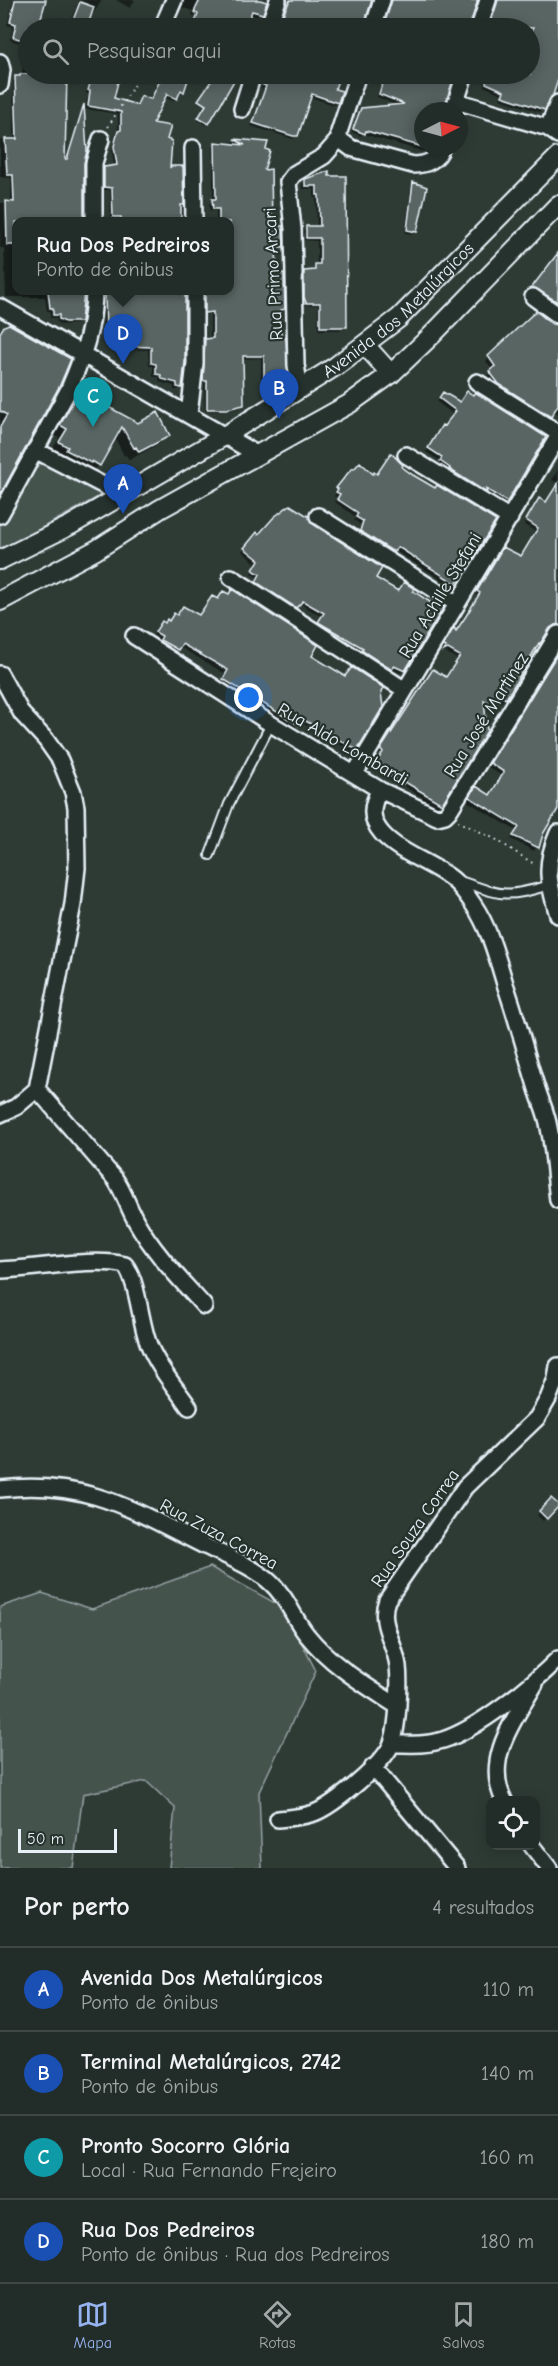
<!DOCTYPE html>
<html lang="pt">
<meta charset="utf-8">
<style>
body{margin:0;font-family:"Comic Neue",sans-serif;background:#2e3834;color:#f1f3f6}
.controls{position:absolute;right:18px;bottom:18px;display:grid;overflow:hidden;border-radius:12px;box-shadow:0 3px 15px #0003}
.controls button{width:54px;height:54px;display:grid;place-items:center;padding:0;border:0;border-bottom:2px solid #3f4845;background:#222c28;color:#f1f3f6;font:30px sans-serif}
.compass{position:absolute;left:414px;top:102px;width:54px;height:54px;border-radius:50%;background:#222c28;box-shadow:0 3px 15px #0003;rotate:84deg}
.scale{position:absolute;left:18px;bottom:15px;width:99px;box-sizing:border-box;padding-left:6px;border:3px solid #e8f1f8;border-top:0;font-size:16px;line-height:21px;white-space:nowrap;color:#e8f1f8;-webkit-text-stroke:4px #26332d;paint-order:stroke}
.you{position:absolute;left:249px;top:698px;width:21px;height:21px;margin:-15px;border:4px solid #fff;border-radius:50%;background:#1a73e8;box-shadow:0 0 0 9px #1a73e833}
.badge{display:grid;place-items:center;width:39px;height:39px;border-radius:50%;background:#95b2f1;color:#fff;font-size:20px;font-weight:700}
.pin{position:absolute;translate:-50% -50px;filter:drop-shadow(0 2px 3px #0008)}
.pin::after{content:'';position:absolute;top:32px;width:21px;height:18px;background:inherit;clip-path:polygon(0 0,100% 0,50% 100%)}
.popup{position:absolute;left:12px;top:217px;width:222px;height:78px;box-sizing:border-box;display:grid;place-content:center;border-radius:12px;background:#222c28;filter:drop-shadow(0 2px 4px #0005);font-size:20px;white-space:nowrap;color:#a2a7a8}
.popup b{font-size:22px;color:#f1f3f6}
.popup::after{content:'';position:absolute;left:50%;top:100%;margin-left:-12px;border:12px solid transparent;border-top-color:#222c28}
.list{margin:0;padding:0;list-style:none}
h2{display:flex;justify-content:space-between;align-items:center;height:78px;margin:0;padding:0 24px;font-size:26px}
h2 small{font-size:20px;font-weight:400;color:#a2a7a8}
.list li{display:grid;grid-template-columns:39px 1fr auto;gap:18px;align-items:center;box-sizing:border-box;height:84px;padding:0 24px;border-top:2px solid #3f4845}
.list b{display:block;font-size:22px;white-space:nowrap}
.list p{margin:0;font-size:20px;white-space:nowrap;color:#a2a7a8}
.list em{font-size:20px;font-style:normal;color:#a2a7a8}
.icon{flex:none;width:33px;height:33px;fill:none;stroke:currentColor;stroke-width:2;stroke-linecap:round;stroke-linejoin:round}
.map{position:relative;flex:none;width:558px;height:1868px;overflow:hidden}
.search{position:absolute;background:#222c28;box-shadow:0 3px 15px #0003;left:18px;right:18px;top:18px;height:66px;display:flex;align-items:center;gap:15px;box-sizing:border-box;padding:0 21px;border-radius:33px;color:#a2a7a8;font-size:22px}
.sheet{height:414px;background:#222c28}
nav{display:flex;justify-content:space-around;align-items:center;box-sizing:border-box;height:84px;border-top:2px solid #3f4845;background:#222c28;font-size:16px;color:#a2a7a8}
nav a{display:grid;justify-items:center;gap:3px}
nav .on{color:#95b2f1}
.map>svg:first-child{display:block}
.green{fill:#45524e;stroke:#96a2a3;stroke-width:1.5}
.shadow{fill:#0007}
.building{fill:#596563;stroke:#e8f1f8;stroke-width:1.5}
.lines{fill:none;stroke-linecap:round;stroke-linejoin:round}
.service-casing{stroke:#e8f1f8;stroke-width:12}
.minor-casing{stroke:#e8f1f8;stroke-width:20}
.tertiary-casing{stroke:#e8f1f8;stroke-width:22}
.path{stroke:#e8f1f8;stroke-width:2;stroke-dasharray:1.5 4.5;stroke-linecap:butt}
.service{stroke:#26332d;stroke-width:8}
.minor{stroke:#26332d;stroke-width:15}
.tertiary{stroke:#26332d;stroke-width:18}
.labels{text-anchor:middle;stroke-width:4.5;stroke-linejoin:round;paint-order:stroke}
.street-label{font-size:18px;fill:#e8f1f8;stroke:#26332d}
</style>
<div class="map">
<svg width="558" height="1868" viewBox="0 0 558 1868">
<rect width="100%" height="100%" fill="#2e3b35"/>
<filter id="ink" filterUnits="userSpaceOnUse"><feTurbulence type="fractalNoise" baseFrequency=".0167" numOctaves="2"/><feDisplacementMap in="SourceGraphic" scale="12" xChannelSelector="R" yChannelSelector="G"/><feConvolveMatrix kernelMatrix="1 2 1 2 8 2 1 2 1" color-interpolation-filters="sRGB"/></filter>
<g filter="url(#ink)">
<path class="green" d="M35,454L102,492L98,497L0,551V523Z
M210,1567L284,1608L316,1671L259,1792L262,1868H169L175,1808L146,1781L83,1794L73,1868H0V1607L42,1593L92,1609Z"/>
<path class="shadow" d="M13,0H45L38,22L44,24L43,28H28V74H65L64,164L83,107L86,151L16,222V290H84L80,321L76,324L61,325L57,322L56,318H50V311H47L45,297H6L4,248H0V203H11V178L0,177V140L14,141L13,81L22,76L24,52L18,50L20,43L10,40L13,27L7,25Z
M79,0H102L84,28H68Z
M116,0H135L130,8Z
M180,0H267L258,17L249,14L245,28H192L196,17L192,15L193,11L180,7Z
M290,0H370L362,28H288V27L283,25Z
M387,0H476L468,28H381L389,7Z
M493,0H558V75L540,112L500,99L502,94L484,86L486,74H530V28H487L495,7Z
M119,21L135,28H115Z
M92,74H121L118,77L112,99L135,106L141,97L150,100L161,74H184L183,91L173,101L164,97L151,125L165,140L168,171L182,168L183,222H111L110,190H101V171L104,168L114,167L112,150L115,135L118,132V114L85,109L88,94L86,93Z
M217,74H223L233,80L206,125L198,120L206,106L198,102Z
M267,74H338L333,90L337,102L334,105L310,97L296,135L293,139L251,126L264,89L261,88Z
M384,74H454L442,111H423V147H429L425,152L363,134L361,136L351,132L362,110L399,106L377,97Z
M235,140L267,143L262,171L270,228L282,247L279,250H275V275L283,309L279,313L280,339L286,373L283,377L261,380V358L242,359L243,404L239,408L222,411H205L204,384H200L202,344L210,340V314L202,315L201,292L230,290V222H216V211H210L209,204L213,200V147L216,143L238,146L232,143Z
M328,173L346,326L342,330H318V305H303L301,276L304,272H312L317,266V241L304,240L303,231L307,228H317L316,198H314V189H302V184L306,180Z
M414,184L426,188L424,202L416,231L413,234L405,233L411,186Z
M558,261V307L530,290L551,263Z
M102,290H184V362L181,387L178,390H174V386L159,382V377H153V366H149L148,350L121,349V338L104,339Z
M536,313L552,326H558V414L553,411L546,419L496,388L487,376L492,370L486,361Z
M4,328L69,359L0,492V333Z
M467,392L506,501L503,504L485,493L483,495L446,473L448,471L438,465L440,461L426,452L439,430L444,428L453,414L437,402L440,397L459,403Z
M79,393L138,425L168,435L159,444L129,460L126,455L124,456L115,438L99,465L90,474L51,452L59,438L52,434L70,402Z
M400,468L455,583L452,586L394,550L390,554L357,534L361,525L354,520L356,517L335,502L338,498L334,496L336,493L334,492L349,473L377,476Z
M558,470V607L554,625L547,630L536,647L505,698L502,702L498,699L490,709L483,705L485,731L437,807L401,784L399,786L389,780L390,779L374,767L380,756L378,754L430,674L433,671L446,679L458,660L441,649L451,632L455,633L463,621L478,596L474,594L500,552L503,549L520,558L536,532L524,524L536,503L545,504L558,483L552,480Z
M257,534L374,578L404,670L401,673L391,669L388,672L360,654L361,651L316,625L322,617L299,603L292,610L254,585L257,577L251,573L257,564L242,551Z
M174,615L199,617L310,657L356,749L353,752L300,722L295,728L221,682L226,674L178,646L173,652L158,643L160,640L153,635L159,626L168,622Z
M558,653V807L534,851L511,839L517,831L467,801L473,791L490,796L502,776L488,767Z
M551,1500L557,1506L543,1521L537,1515Z"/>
<path class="building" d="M15,0H46L38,28H28V42L13,37L16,24L10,22Z
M200,0H260L267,2L263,14L252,11L246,28H193L198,14L194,12Z
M290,0H372L363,28H298L299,26L281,19Z
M392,0H478L469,28H383Z
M498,0H558V80L553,95L545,110L502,96L504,91L486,83L489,74H530V38L533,28H489Z
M80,2L94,7L87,28H70Z
M20,74H67L65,159H67L84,104L87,151L84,163V222H16V245H7L6,201L14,202L13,175H7L5,139H17L15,76H20Z
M93,74H120L114,98L137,105L141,96L151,99L163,74H190L184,92L181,90L177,99L167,94L153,123L171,126L167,139L172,141L170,168L171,166H183L184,205H181V222H121V217H113L112,188L104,187V167L117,165L114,146L118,131L121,130V112L88,106L90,91L88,90Z
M216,74H225L235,79L209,124L198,118L206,105L198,100Z
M267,74H340L335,89L342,91L338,103L312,94L298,136H293L253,123L266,86L263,85Z
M385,74H455L443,111L423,109V147L366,131L365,134L353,129L361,108L404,104L379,94Z
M234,139L268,142L266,149L270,151L264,170L271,169L272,226H283V230L284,247H276L277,274L284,273L285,309L281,310V337L286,338L288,374H274V377H264V356H243L244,405L227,409H207V381H203L205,339L213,338V312L205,313V291H230V222H219V209H213L212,199H216L215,142L245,145Z
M329,171V176H346L347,327H320V303H306L304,297V271L315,270V264H320V238H306V226H320L319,195H317V186H305V179Z
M413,182L427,187L417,232L407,230Z
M558,253V302L532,287Z
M48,291H84L81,322H65L59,319V315H53V308H50Z
M105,291H185V362L182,388L177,387V383L162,379L161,375L156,374V364L151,363V347L124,346L123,336H106Z
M536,311L552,324L558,325V405L551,417L499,384L489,371L495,366L488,356Z
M9,324L71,359L60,385L0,495V427L7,415L0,411V333L4,326Z
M79,391L138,423L158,412L170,436L139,452L136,447L134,448L122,427L100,466L92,461L91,463L66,450L68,447L59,442L67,429L60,425Z
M467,391L473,395L475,392L546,437L507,502L486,489L487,493L449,469L450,468L440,461L442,457L428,448L442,425L444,426L456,411L439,398L443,392L460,402Z
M391,453L403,465L402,467L413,475L435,488L437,485L496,521L456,584L398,547L395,551H392L360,531L363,521L356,517L358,513L337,499L340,494L336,492L338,489L336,488L352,468L354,469L360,462L373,474L374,472L377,474Z
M558,483V624L550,628L540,644L539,643L506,699L501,696L494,707L484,700L487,731L442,804L405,782L403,784L391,777L392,775L376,763L383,752L380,750L433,669L446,677L460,656L448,649L443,651L446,647L443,646L454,627L456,631L466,616L480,593L477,591L503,547L521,556L538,528L526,520L539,498L546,502Z
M290,505L308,516L313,524L382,568L376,578L398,591L404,582L415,589L413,591L436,606L437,603L444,607L405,671L394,666L392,670L361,650L363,648L318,622L324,613L303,601L296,608L256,582L260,574L253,570L259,560L244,548L257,532L259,534L274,517Z
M232,589L318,645L312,656L345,676L352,667L384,688L381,692L383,707L357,750L304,720L300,726L223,679L228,670L182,644L178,650L160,640L162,636L155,632L162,621L165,623L167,619L169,621L174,613L177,615L183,606L199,615L212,596L218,599L223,591L229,594Z
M558,653V809L543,834L539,848L513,836L519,827L469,797L476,786L490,795L504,772L490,763Z
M551,1498L558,1504V1507L547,1519L539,1511Z"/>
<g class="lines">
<g class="service-casing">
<path id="service" d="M210,855L229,804L271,724
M460,881C503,896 505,898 550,885"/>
</g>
<g class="minor-casing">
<path id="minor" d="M162,28L174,0
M268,28L278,0
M373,28L382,0
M479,28L488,0
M0,62L2,70L0,85
M358,74L339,132V139L351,148L413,165C426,165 438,160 442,147
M456,101L548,128L558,135
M242,109L253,74
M453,111L465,74
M548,128L558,103
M193,148L194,222
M94,222V163L101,139
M533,297L558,315
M0,307L258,455
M477,382L558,433
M300,389L296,365L293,229L288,182L294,174L324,156L339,139
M189,415L195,363V290
M35,450L122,495
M406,455L510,518
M0,515L69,389C83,356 94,327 94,290
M318,516L457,604
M231,577L405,690
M134,636L271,724L380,790L437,817L445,815L449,811L558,634
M0,674L22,714L46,740L60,760L73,792L76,807L77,868L73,904L37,1089L16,1107L0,1114
M355,773L558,437
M380,790C350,839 424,856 452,879C461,886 467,895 473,904C489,927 497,957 505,984C517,1018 526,1054 537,1089C541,1102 547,1114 549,1128C554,1151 555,1176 558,1200
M558,833C544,865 548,882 558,915
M37,1089L115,1179C124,1192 128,1207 136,1221C154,1253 180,1279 204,1306
M0,1270C35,1269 94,1257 125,1265C138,1281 140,1323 149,1345C158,1367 175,1387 189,1407
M0,1489C85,1479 131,1509 203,1545C226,1556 253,1566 271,1583C288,1598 293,1618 307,1635C332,1666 365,1685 397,1706
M392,1743C409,1745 427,1745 443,1740C478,1729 532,1685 558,1659
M373,1767L457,1868
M504,1800C483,1759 515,1719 535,1684
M278,1819C290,1818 302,1817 314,1813C333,1806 385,1763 392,1743C398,1727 400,1683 398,1666C395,1642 378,1623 387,1600L465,1487L537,1418L548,1399L556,1379L558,1366
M532,1846L549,1868"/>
</g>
<g class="tertiary-casing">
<g id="tertiary">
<path d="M365,345L391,374"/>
<path id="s1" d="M0,560L71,525L226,435L336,366L399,318L558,157"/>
<path d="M0,601L96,550L160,509L349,404L391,374L432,335L558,205"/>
</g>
</g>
<path class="path" d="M108,127L141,74
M458,821L495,839L534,864"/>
<use href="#service" class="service"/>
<use href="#minor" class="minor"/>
<use href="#tertiary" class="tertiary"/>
</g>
</g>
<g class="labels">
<g class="street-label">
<text transform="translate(273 274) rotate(-93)" y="6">Rua Primo Arcari</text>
<text dy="6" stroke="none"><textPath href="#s1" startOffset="472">Avenida dos Metalúrgicos</textPath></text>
<text transform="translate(440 595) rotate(-59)" y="6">Rua Achille Stefani</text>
<text transform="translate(486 715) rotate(-58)" y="6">Rua José Martinez</text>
<text transform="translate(343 744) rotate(30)" y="6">Rua Aldo Lombardi</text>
<text transform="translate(415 1528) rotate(-55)" y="6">Rua Souza Correa</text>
<text transform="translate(219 1534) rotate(28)" y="6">Rua Zuza Correa</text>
</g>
</g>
</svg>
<div class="controls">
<button><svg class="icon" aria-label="locate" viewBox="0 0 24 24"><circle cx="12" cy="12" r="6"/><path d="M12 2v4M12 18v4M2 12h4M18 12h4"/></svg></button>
</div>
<svg class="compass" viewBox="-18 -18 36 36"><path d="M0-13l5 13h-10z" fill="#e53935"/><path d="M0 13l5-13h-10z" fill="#a2a7a8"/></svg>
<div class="scale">50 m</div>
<div class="you"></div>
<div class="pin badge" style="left:123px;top:514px;background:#1a4fb4">A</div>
<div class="pin badge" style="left:279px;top:419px;background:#1a4fb4">B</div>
<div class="pin badge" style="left:93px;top:427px;background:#0f9aa8">C</div>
<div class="pin badge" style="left:123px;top:364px;background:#1a4fb4">D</div>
<div class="popup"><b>Rua Dos Pedreiros</b>Ponto de ônibus</div>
<div class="search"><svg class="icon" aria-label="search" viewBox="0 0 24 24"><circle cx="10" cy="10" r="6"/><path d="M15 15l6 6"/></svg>Pesquisar aqui</div>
</div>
<section class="sheet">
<h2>Por perto<small>4 resultados</small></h2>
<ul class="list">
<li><span class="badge" style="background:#1a4fb4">A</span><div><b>Avenida Dos Metalúrgicos</b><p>Ponto de ônibus</p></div><em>110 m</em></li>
<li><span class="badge" style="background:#1a4fb4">B</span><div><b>Terminal Metalúrgicos, 2742</b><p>Ponto de ônibus</p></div><em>140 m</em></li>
<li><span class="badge" style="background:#0f9aa8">C</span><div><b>Pronto Socorro Glória</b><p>Local · Rua Fernando Frejeiro</p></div><em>160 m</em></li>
<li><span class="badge" style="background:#1a4fb4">D</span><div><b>Rua Dos Pedreiros</b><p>Ponto de ônibus · Rua dos Pedreiros</p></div><em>180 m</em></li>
</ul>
</section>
<nav>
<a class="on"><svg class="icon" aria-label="map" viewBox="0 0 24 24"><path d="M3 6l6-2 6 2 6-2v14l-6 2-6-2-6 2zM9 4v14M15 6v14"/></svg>Mapa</a>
<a><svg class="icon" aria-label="directions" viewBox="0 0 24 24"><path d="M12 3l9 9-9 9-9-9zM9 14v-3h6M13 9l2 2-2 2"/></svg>Rotas</a>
<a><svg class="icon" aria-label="saved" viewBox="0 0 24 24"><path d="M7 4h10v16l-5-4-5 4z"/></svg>Salvos</a>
</nav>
